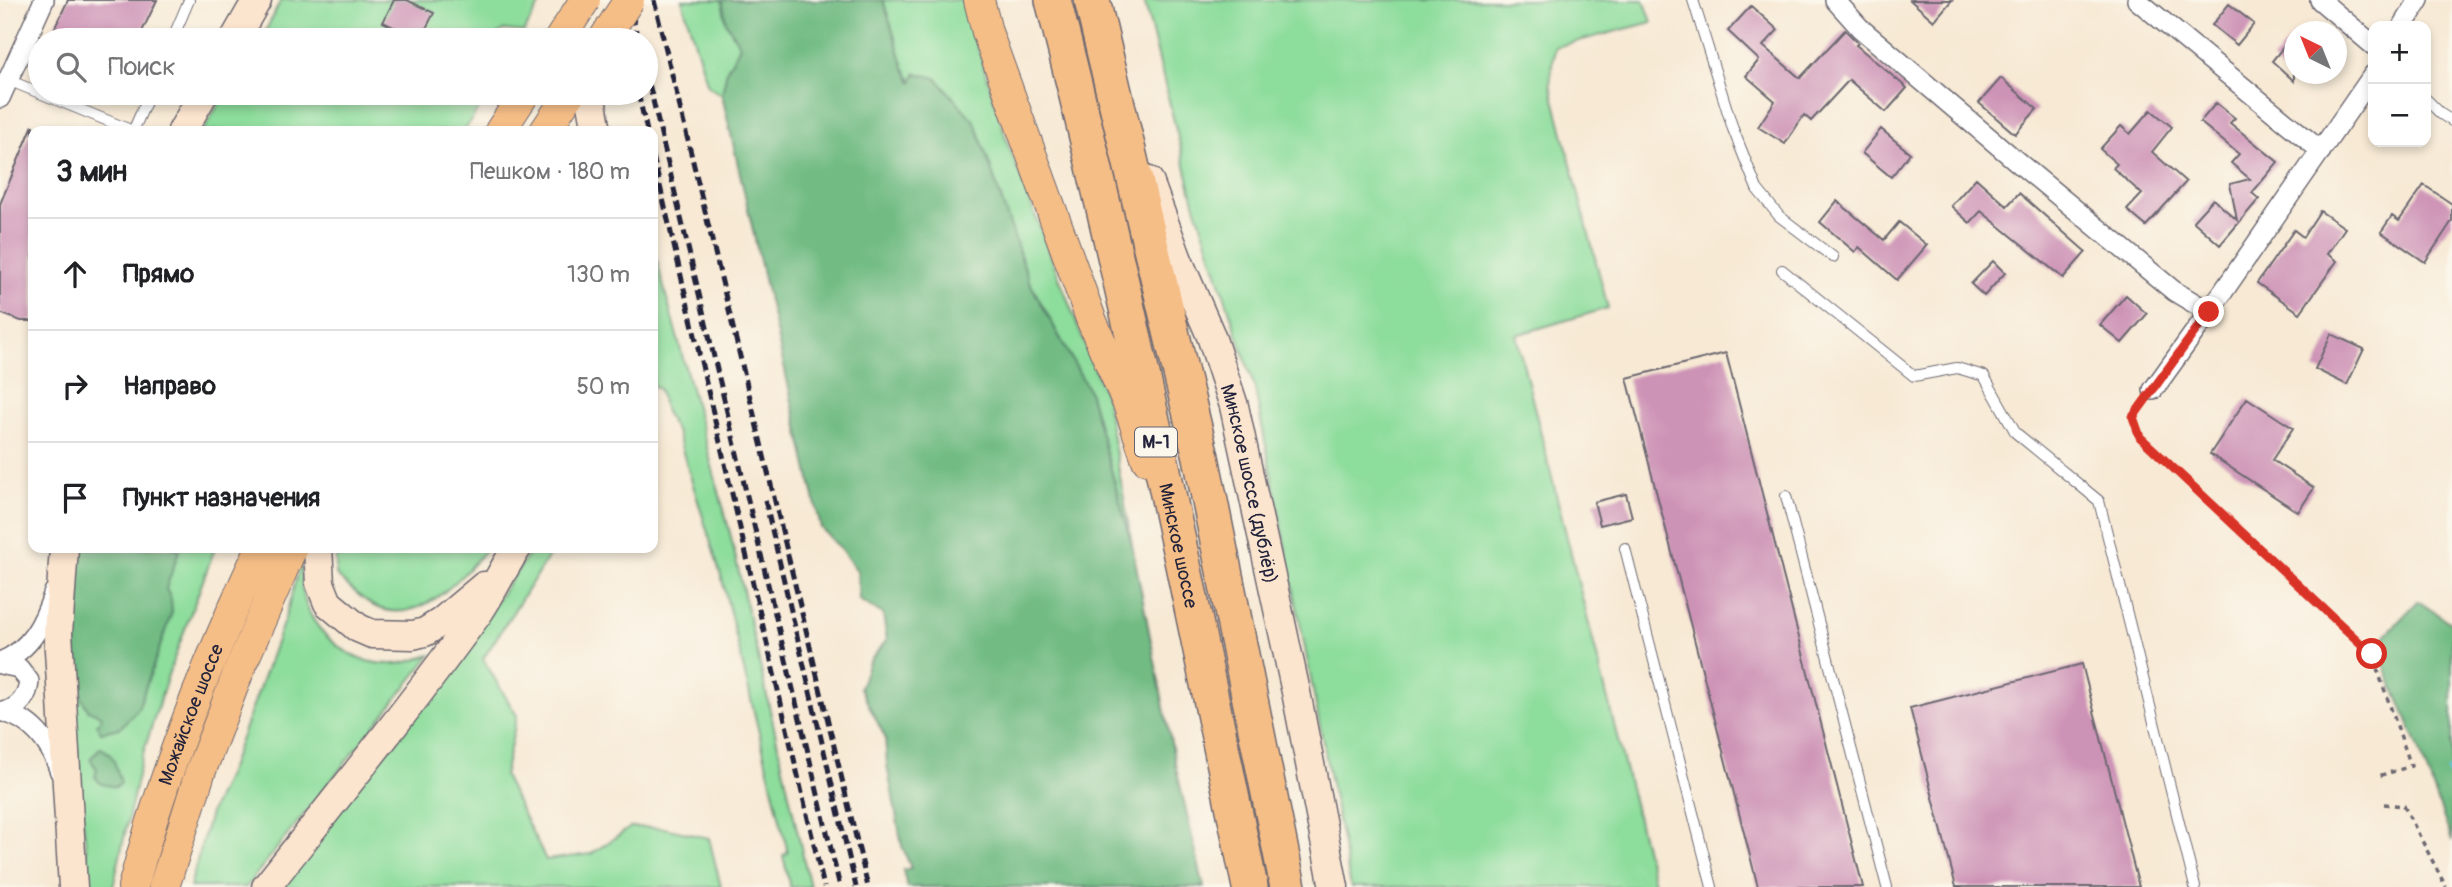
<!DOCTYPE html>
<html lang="ru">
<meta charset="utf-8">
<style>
body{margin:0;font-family:Pangolin,sans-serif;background:#f2f2f2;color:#202124}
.controls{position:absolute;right:21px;top:21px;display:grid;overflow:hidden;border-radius:14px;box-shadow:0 4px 10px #0003}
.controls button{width:63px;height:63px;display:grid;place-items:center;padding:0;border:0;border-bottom:2px solid #e0e0e0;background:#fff;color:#202124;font:35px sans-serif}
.compass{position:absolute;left:2284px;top:21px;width:63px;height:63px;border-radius:50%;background:#fff;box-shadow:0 4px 10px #0003;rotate:317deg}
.stop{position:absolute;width:21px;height:21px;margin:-16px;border:5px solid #d93025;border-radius:50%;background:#fff}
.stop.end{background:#d93025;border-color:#fff;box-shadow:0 2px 7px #0008}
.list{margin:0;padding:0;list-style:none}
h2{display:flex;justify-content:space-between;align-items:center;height:91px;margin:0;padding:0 28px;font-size:30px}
h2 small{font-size:23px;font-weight:400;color:#757577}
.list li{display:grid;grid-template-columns:46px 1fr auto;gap:21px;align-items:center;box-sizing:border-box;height:112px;padding:0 28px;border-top:2px solid #e0e0e0}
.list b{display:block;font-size:26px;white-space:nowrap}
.list em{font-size:23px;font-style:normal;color:#757577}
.icon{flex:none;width:38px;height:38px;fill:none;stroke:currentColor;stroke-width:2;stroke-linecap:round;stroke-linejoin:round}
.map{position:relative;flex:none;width:2452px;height:887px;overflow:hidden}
.search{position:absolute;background:#fff;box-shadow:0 4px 10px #0003;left:28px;top:28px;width:630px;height:77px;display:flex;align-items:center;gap:18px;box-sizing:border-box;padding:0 24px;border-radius:38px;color:#757577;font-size:26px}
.panel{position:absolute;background:#fff;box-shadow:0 4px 10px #0003;left:28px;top:126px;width:630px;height:427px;border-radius:14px}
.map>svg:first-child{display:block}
.green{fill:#8ddd9c;stroke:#58806c;stroke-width:2}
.forest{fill:#72bc84;stroke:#4a6f60;stroke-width:2}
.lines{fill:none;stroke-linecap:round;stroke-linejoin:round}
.stream{stroke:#66c3e4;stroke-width:5}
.building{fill:#cd93b6}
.lane-casing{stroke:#6d6871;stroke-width:12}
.street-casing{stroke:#6d6871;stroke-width:22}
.secondary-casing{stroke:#6d6871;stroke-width:31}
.primary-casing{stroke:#6d6871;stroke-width:32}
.highway-casing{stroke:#6d6871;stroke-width:38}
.path{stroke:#6d6871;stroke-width:3.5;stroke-dasharray:5 5;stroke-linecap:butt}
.lane{stroke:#fff;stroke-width:10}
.street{stroke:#fff;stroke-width:19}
.secondary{stroke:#fbe5cf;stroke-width:28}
.primary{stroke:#f6be87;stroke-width:30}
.highway{stroke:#f6be87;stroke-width:35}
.rail{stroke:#22223b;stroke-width:5;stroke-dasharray:10 5;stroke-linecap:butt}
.primary-bridge-casing{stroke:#6d6871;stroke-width:32;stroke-linecap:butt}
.primary-bridge{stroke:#f6be87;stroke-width:30}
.route{stroke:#d93025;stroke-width:9}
.labels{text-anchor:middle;stroke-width:5;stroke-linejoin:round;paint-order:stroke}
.shield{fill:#fbf7ec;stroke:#636270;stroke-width:2}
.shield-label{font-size:18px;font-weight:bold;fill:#22223b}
.street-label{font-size:19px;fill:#22223b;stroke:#fbf7ec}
</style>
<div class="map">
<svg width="2452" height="887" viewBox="0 0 2452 887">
<rect width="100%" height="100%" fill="#fbf7ec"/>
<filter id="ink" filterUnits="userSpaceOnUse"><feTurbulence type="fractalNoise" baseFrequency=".0143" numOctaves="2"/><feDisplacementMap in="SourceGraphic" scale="14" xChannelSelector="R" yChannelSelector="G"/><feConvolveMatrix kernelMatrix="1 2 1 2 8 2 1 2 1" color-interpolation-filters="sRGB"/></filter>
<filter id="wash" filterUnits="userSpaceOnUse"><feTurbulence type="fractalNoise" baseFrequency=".00686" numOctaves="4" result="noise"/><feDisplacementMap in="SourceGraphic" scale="28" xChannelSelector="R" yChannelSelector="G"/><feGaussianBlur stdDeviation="1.57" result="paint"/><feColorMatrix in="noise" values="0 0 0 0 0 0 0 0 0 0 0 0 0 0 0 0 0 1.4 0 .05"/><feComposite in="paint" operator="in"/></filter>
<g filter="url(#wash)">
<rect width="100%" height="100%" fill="#f7e9d4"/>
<path class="green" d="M281,0H542L524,32L504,30L489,40H261Z
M682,0H722L726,22L740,46L727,70L722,95L708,86Z
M883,0H963L1008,145L1106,399L1132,544L1089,391L1029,281L975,122L913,83L904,67Z
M1144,0H1644L1652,22L1555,47L1550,83L1608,308L1516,335L1655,887H1351L1255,389L1194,202Z
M225,93H489L464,131H203Z
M653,247L730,533L810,887H790L783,855L788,853L722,579L677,433L665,412L659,389L653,386Z
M74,548H215L168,675L142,757L113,887H91C80,803 71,718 70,634C70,605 73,576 74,548Z
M336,548H487C460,579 420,628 374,606C360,598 348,586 336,575Z
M533,548H554L483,659L517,716L504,776L546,860L591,854L631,827L664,828L709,838L721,887H277L479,626Z
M301,561C301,571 301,583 303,593C311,634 353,666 394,664C406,664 419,658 431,655L246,887H190L210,813L229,771L285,618Z"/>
<path class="forest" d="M722,0H883L904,67L912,82L916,73L936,78L975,122L1029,281L1089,391L1132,545L1176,768L1204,887H907L903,870L911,868L902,846L887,765L885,737L860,688L869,662L887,640L883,614L859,600L857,571L840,548L821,528L722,95L727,70L740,46L726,22Z
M80,548H180L166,589L171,599L172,612L138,709L120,728L101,732L97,725L102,716L88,710L79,693L74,634L80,604L76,566Z
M2418,601L2452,624V841L2418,746L2376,645Z
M100,748C116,753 115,768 121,782L116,787L101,784L95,777L97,769L90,759Z"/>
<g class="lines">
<path class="stream" d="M2449,771L2452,777"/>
</g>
<g id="blocks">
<path class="building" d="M68,0H157L138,40H49Z
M394,0H407L434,13L420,40L383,22Z
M1910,0H1952L1934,21Z
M2229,4L2254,24L2237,45L2212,25Z
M1751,6L1778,30L1763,46L1800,78L1845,30L1858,43L1856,45L1907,88L1886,112L1849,80L1811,121L1804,115L1785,144L1758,127L1775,101L1746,76L1759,60L1728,31Z
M2294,34V81L2272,61Z
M2001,78L2037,109L2015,134L1979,103Z
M2216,103L2235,118L2230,123L2278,162L2252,193L2259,199L2220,245L2193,221L2213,199L2237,220L2230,184L2250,179L2231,163L2239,154L2200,122Z
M2151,110L2172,127L2152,152L2186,182L2146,226L2127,210L2142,194L2113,168L2117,164L2100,149L2121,126L2130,134Z
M33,125V321H21L0,313V204Z
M1881,129L1910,153L1891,177L1862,153Z
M1976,178L2007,206L2019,193L2086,252L2063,278L1981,211L1970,223L1951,206Z
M2424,185L2452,204V221L2425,262L2381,232L2392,216L2399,221Z
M1837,201L1884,240L1899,222L1927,245L1897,280L1859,247L1855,252L1820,222Z
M2320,211L2345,228L2327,254L2337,261L2300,313L2257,283L2294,230L2303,237Z
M1993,261L2005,273L1984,296L1971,284Z
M2126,295L2147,314L2122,343L2100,325Z
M2331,334L2364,349L2347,385L2315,369Z
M1726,353L1863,887H1758L1627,378Z
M2247,398L2293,428L2272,460L2314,488L2298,512L2210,454Z
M1626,494L1632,517L1600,525L1594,502Z
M2082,664L2139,887H1956L1910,708Z"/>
</g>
</g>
<g filter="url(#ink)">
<use href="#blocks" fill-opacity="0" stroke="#6d6871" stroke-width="2"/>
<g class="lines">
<g class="lane-casing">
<path id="lane" d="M1693,0L1733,129L1757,189L1779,216L1833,257
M172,40L189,0
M8,80L133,131L150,93
M2426,99L2441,114L2452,121
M1782,270L1914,376L1957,368L1984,376L2016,433L2099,501L2195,887
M1786,496L1887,887
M1625,548L1712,887"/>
</g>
<g class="street-casing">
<path id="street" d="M1835,0L1860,28L2020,164L2174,291L2209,312L2373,75
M2137,0L2321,151
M2320,0L2373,45
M2403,26L2419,0
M0,98L44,0
M2153,390L2209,312
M0,662C31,650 44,622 54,592
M0,664L19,668L29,681C28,696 20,707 5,712
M0,711C31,718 51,743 60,772"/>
</g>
<g class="secondary-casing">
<g id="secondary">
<path d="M234,40L257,0"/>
<path d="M590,93L597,131"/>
<path d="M182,131L204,93"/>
<path id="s1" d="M1149,181L1178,260L1211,336L1234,406L1296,692L1334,887"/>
<path d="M64,548L58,633L73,887"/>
<path d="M318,548L320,583L328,603L358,628L372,634L413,635L425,632L441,622L484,586"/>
<path d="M266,887C338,796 411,706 479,612C492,593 503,568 517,548"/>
</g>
</g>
<g class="primary-casing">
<g id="primary">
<path d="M979,0L987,32L1091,319L1128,404L1147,460"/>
<path d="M500,131L525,93"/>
<path d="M545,131L570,93"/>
<path id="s2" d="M133,887C164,770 209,657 261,548"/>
<path d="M164,887L200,773L240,668L292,548"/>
</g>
</g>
<g class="highway-casing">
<g id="highway">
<path id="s3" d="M1053,0C1128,293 1189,590 1250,887"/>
<path d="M1092,0L1201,457L1288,887"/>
</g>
</g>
<path class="path" d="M2143,405L2133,417L2140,437L2372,654L2411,766L2379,776
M2384,804L2404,806L2446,887"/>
<use href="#lane" class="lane"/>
<use href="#street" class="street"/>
<use href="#secondary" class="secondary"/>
<use href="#primary" class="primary"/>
<use href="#highway" class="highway"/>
<path class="rail" d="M616,0L626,40
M629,0L638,40
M654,0L868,887
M646,71L840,887
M638,93L647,131
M653,156L824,887
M765,500L856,887"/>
<g class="primary-bridge-casing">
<path id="primary-bridge" d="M559,40L585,0
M603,40L629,0"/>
</g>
<use href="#primary-bridge" class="primary-bridge"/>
</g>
</g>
<g class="lines" filter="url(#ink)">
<path class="route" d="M2209,312L2133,417L2140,437L2372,654"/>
</g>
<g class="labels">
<rect class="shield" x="1135" y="427.5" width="42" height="29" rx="5"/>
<g class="shield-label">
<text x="1156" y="448">М-1</text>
</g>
<g class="street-label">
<text dy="7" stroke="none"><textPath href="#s1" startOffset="320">Минское шоссе (дублёр)</textPath></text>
<text dy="7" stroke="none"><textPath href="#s3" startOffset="560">Минское шоссе</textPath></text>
<text dy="7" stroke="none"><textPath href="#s2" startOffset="182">Можайское шоссе</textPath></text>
</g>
</g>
</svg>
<div class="controls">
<button>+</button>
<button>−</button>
</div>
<svg class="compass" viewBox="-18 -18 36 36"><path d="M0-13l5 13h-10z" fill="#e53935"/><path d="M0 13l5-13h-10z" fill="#757577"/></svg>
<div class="stop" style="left:2372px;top:654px"></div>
<div class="stop end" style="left:2209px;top:312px"></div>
<div class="search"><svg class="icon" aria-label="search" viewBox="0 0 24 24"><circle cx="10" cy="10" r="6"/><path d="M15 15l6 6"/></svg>Поиск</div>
<section class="panel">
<h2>3 мин<small>Пешком · 180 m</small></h2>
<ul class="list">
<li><svg class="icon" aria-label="ahead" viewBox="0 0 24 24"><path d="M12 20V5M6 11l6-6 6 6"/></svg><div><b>Прямо</b></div><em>130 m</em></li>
<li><svg class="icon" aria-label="right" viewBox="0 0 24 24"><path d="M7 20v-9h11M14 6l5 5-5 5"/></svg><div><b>Направо</b></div><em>50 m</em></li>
<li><svg class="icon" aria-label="arrive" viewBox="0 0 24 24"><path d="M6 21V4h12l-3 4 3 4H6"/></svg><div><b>Пункт назначения</b></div></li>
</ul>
</section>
</div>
